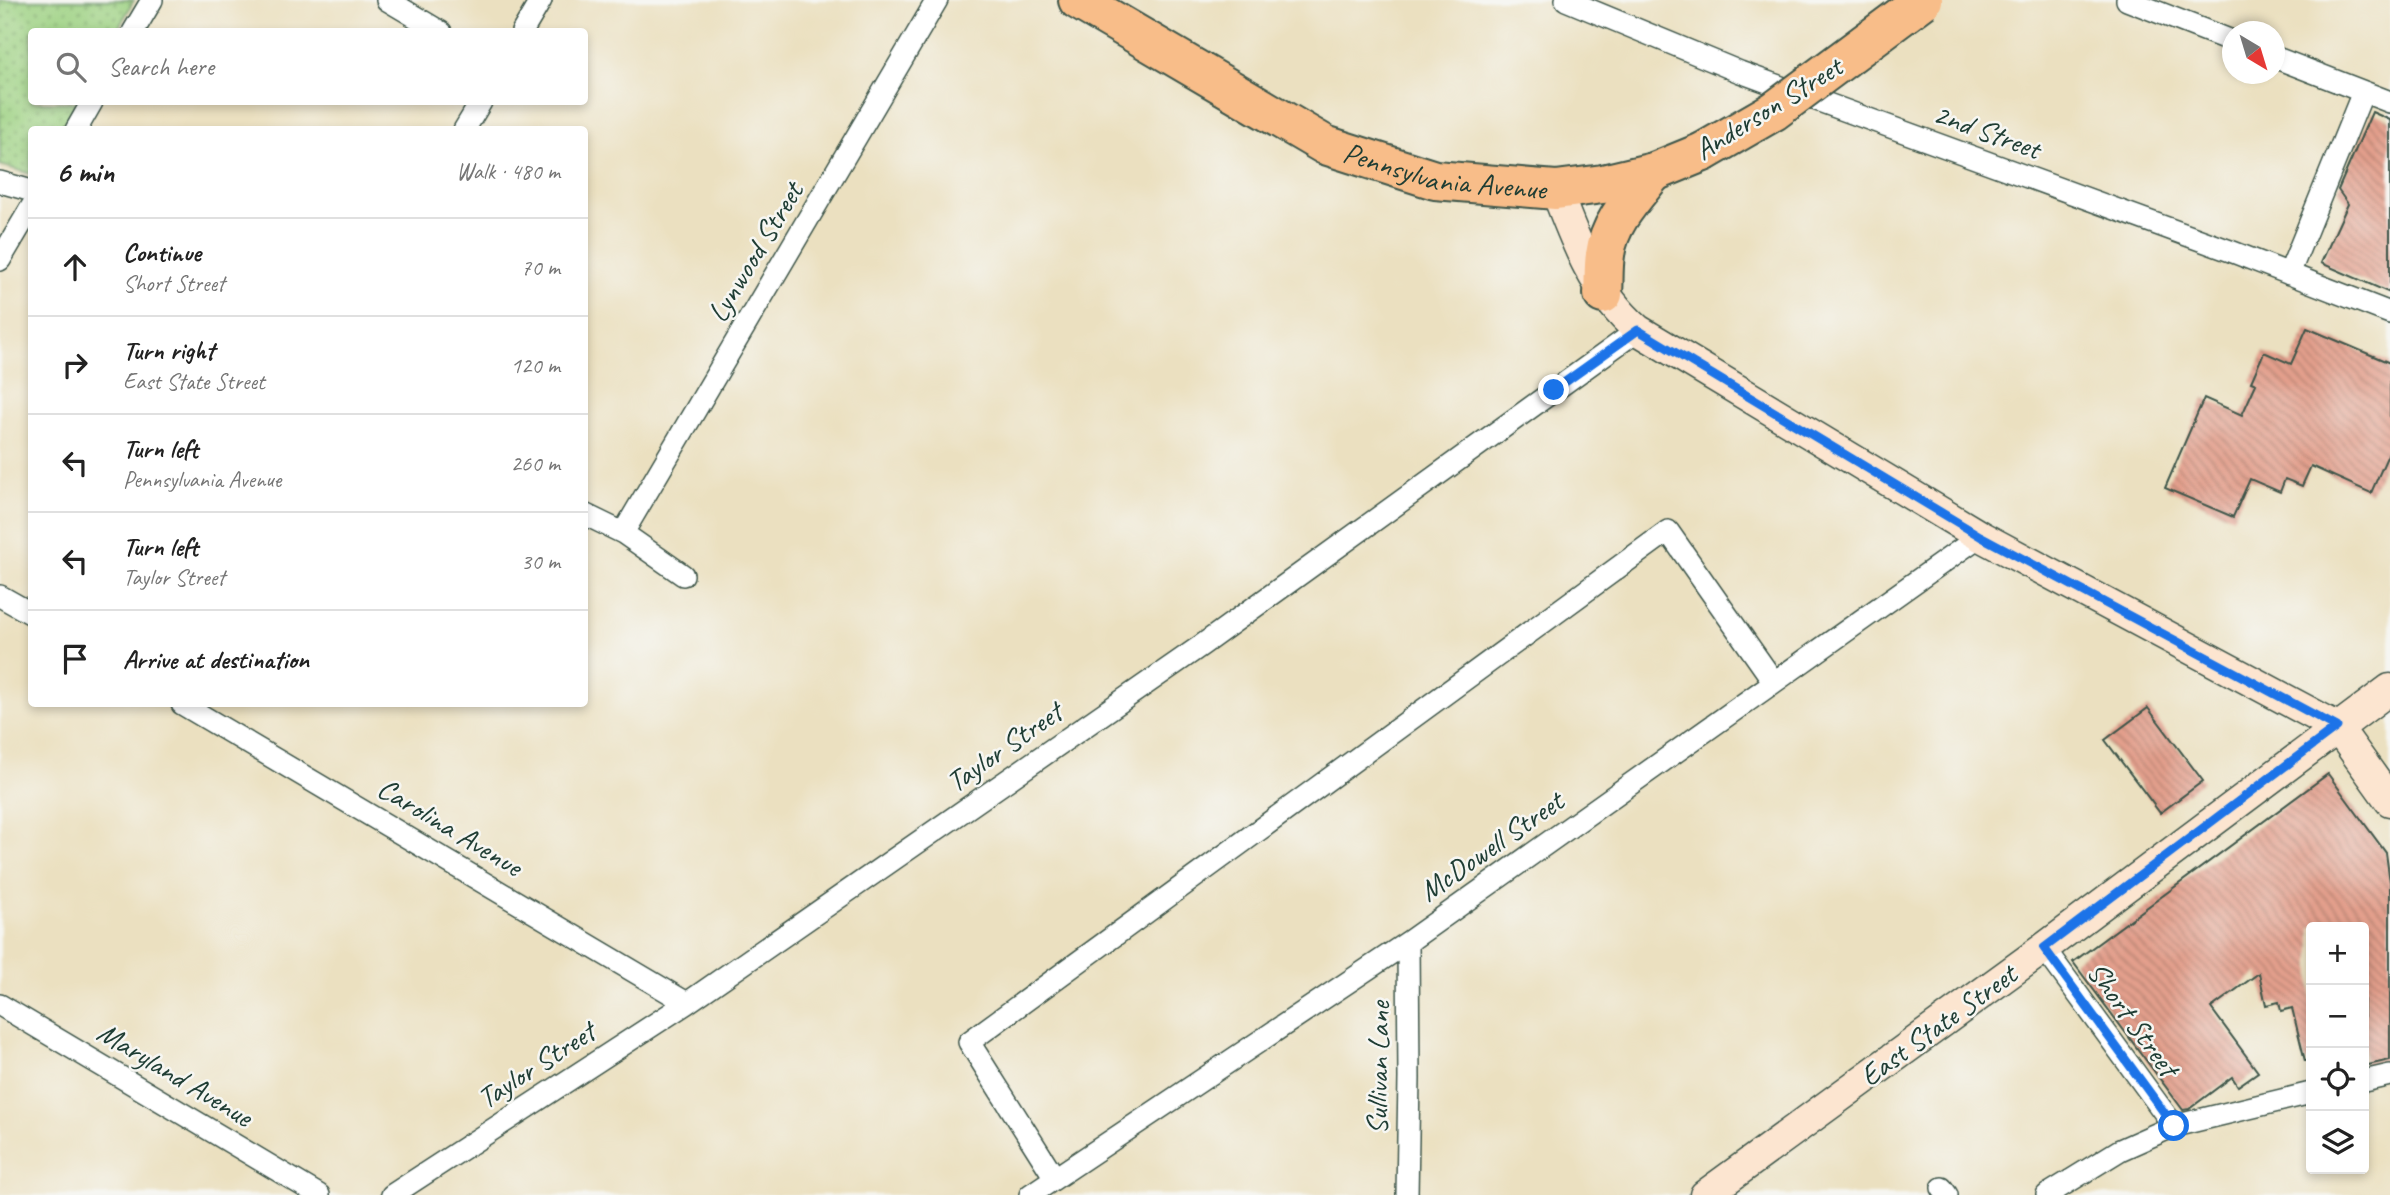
<!DOCTYPE html>
<meta charset="utf-8">
<style>
body{margin:0;font-family:Caveat,sans-serif;background:#f6f6f6;color:#222}
.controls{position:absolute;right:21px;bottom:21px;display:grid;overflow:hidden;border-radius:7px;box-shadow:0 4px 10px #0003}
.controls button{width:63px;height:63px;display:grid;place-items:center;padding:0;border:0;border-bottom:2px solid #e0e0e0;background:#fff;color:#222;font:35px sans-serif}
.compass{position:absolute;left:2222px;top:21px;width:63px;height:63px;border-radius:50%;background:#fff;box-shadow:0 4px 10px #0003;rotate:142deg}
.stop{position:absolute;width:21px;height:21px;margin:-16px;border:5px solid #1a73e8;border-radius:50%;background:#fff}
.stop.end{background:#1a73e8;border-color:#fff;box-shadow:0 2px 7px #0008}
.list{margin:0;padding:0;list-style:none}
h2{display:flex;justify-content:space-between;align-items:center;height:91px;margin:0;padding:0 28px;font-size:30px}
h2 small{font-size:23px;font-weight:400;color:#767676}
.list li{display:grid;grid-template-columns:46px 1fr auto;gap:21px;align-items:center;box-sizing:border-box;height:98px;padding:0 28px;border-top:2px solid #e0e0e0}
.list b{display:block;font-size:26px;white-space:nowrap}
.list p{margin:0;font-size:23px;white-space:nowrap;color:#767676}
.list em{font-size:23px;font-style:normal;color:#767676}
.icon{flex:none;width:38px;height:38px;fill:none;stroke:currentColor;stroke-width:2;stroke-linecap:round;stroke-linejoin:round}
.map{position:relative;flex:none;width:2390px;height:1195px;overflow:hidden}
.search{position:absolute;background:#fff;box-shadow:0 4px 10px #0003;left:28px;top:28px;width:560px;height:77px;display:flex;align-items:center;gap:18px;box-sizing:border-box;padding:0 24px;border-radius:7px;color:#767676;font-size:26px}
.panel{position:absolute;background:#fff;box-shadow:0 4px 10px #0003;left:28px;top:126px;width:560px;height:581px;border-radius:7px}
.map>svg:first-child{display:block}
.grass{fill:url(#grass-dots);stroke:#5e885c;stroke-width:2}
.building{fill:url(#building-back-hatch)}
.lines{fill:none;stroke-linecap:round;stroke-linejoin:round}
.street-casing{stroke:#3e5549;stroke-width:24}
.secondary-casing{stroke:#3e5549;stroke-width:33}
.highway-casing{stroke:#3e5549;stroke-width:42}
.street{stroke:#fff;stroke-width:21}
.secondary{stroke:#fce5d0;stroke-width:30}
.highway{stroke:#f8bd89;stroke-width:38}
.highway-bridge-casing{stroke:#3e5549;stroke-width:42;stroke-linecap:butt}
.highway-bridge{stroke:#f8bd89;stroke-width:38}
.route{stroke:#1a73e8;stroke-width:9}
.labels{text-anchor:middle;stroke-width:5;stroke-linejoin:round;paint-order:stroke}
.street-label{font-size:30px;fill:#1f3d34;stroke:#f6f6f2}
</style>
<div class="map">
<svg width="2390" height="1195" viewBox="0 0 2390 1195">
<defs>
<pattern id="grass-dots" width="8" height="8" patternUnits="userSpaceOnUse" patternTransform="scale(1.75)"><rect width="8" height="8" fill="#9ed283"/><path d="M2 2h.1M6 6h.1" fill="none" stroke="#80ac6c" stroke-width="1.8" stroke-linecap="round"/></pattern>
<pattern id="building-back-hatch" width="6" height="6" patternUnits="userSpaceOnUse" patternTransform="scale(1.75)"><rect width="6" height="6" fill="#e39f8c"/><path d="M-1 5l2 2M0 0l6 6M5-1l2 2" fill="none" stroke="#b78373"/></pattern>
</defs>
<rect width="100%" height="100%" fill="#f6f6f2"/>
<filter id="ink" filterUnits="userSpaceOnUse"><feTurbulence type="fractalNoise" baseFrequency=".0143" numOctaves="2"/><feDisplacementMap in="SourceGraphic" scale="14" xChannelSelector="R" yChannelSelector="G"/><feConvolveMatrix kernelMatrix="1 2 1 2 8 2 1 2 1" color-interpolation-filters="sRGB"/></filter>
<filter id="wash" filterUnits="userSpaceOnUse"><feTurbulence type="fractalNoise" baseFrequency=".00686" numOctaves="4" result="noise"/><feDisplacementMap in="SourceGraphic" scale="28" xChannelSelector="R" yChannelSelector="G"/><feGaussianBlur stdDeviation="1.57" result="paint"/><feColorMatrix in="noise" values="0 0 0 0 0 0 0 0 0 0 0 0 0 0 0 0 0 1.4 0 .05"/><feComposite in="paint" operator="in"/></filter>
<g filter="url(#wash)">
<rect width="100%" height="100%" fill="#ebe0c0"/>
<path class="grass" d="M0,0H134L117,31L32,32V102H77L61,129L32,130L31,174L0,165Z"/>
<g id="blocks">
<path class="building" d="M2372,112L2390,120V293L2321,263L2348,204L2338,190Z
M2307,328L2390,363V450L2371,493L2311,466L2302,486L2285,479L2280,492L2250,479L2233,517L2165,488L2204,398L2242,415L2256,384L2251,382L2264,352L2291,364Z
M2148,708L2203,781L2160,813L2105,740Z
M2328,774L2386,853L2390,882V1060L2364,1066V927H2311V1061H2305L2292,1008L2281,1011L2279,1002L2266,1005L2259,973L2211,1008L2258,1072L2238,1086L2232,1077L2189,1109L2183,1110L2073,962Z"/>
</g>
</g>
<g filter="url(#ink)">
<use href="#blocks" fill-opacity="0" stroke="#3e5549" stroke-width="2"/>
<g class="lines">
<g class="street-casing">
<path id="street" d="M387,0L441,32
M1566,0L1740,72L2233,252L2390,313
M2127,0L2232,41
M133,32L152,0
M522,32L541,0
M2274,57L2390,102
M76,130L92,102
M464,130L481,102
M0,182L32,191
M0,260L32,206
M2289,274L2363,92
M584,514L623,533L683,575
M623,533L937,0
M0,596L32,614
M182,704L687,1003
M2044,948L2174,1126
M0,1005L319,1195
M2364,1081L2390,1075
M1055,1178L969,1042L1668,531L1774,682
M1942,1188L1947,1195
M392,1195L687,1003L1202,645L1638,330
M1030,1195L1408,942L1980,536
M1407,1195L1409,1078L1408,942
M2047,1195L2120,1150L2174,1126L2311,1093"/>
</g>
<g class="secondary-casing">
<path id="secondary" d="M1556,190C1576,243 1594,292 1638,330L1980,536L2337,727L2390,801
M1705,1195L2044,948L2390,689"/>
</g>
<g class="highway-casing">
<g id="highway">
<path id="s1" d="M1078,0L1325,145L1435,180L1556,190L1603,184L1654,172L1703,152"/>
<path d="M1603,294C1604,281 1603,268 1605,255C1609,222 1634,197 1654,172"/>
</g>
</g>
<use href="#street" class="street"/>
<use href="#secondary" class="secondary"/>
<use href="#highway" class="highway"/>
<g class="highway-bridge-casing">
<path id="highway-bridge" d="M1703,152L1774,111L1923,0"/>
</g>
<use href="#highway-bridge" class="highway-bridge"/>
</g>
</g>
<g class="lines" filter="url(#ink)">
<path class="route" d="M1554,390L1638,330L1980,536L2337,727L2044,948L2174,1126"/>
</g>
<g class="labels">
<g class="street-label">
<text transform="translate(1768 108) rotate(-32)" y="10">Anderson Street</text>
<text transform="translate(1987 131) rotate(20)" y="10">2nd Street</text>
<text dy="10" stroke="none"><textPath href="#s1" startOffset="410">Pennsylvania Avenue</textPath></text>
<text transform="translate(755 252) rotate(-59)" y="10">Lynwood Street</text>
<text transform="translate(1004 747) rotate(-35)" y="10">Taylor Street</text>
<text transform="translate(450 827) rotate(31)" y="10">Carolina Avenue</text>
<text transform="translate(1491 846) rotate(-35)" y="10">McDowell Street</text>
<text transform="translate(2133 1019) rotate(54)" y="10">Short Street</text>
<text transform="translate(1938 1025) rotate(-36)" y="10">East State Street</text>
<text transform="translate(536 1065) rotate(-33)" y="10">Taylor Street</text>
<text transform="translate(1378 1068) rotate(-89)" y="10">Sullivan Lane</text>
<text transform="translate(175 1074) rotate(31)" y="10">Maryland Avenue</text>
</g>
</g>
</svg>
<div class="controls">
<button>+</button>
<button>−</button>
<button><svg class="icon" aria-label="locate" viewBox="0 0 24 24"><circle cx="12" cy="12" r="6"/><path d="M12 2v4M12 18v4M2 12h4M18 12h4"/></svg></button>
<button><svg class="icon" aria-label="layers" viewBox="0 0 24 24"><path d="M12 4l9 5-9 5-9-5zM3 14l9 5 9-5"/></svg></button>
</div>
<svg class="compass" viewBox="-18 -18 36 36"><path d="M0-13l5 13h-10z" fill="#e53935"/><path d="M0 13l5-13h-10z" fill="#767676"/></svg>
<div class="stop" style="left:2174px;top:1126px"></div>
<div class="stop end" style="left:1554px;top:390px"></div>
<div class="search"><svg class="icon" aria-label="search" viewBox="0 0 24 24"><circle cx="10" cy="10" r="6"/><path d="M15 15l6 6"/></svg>Search here</div>
<section class="panel">
<h2>6 min<small>Walk · 480 m</small></h2>
<ul class="list">
<li><svg class="icon" aria-label="ahead" viewBox="0 0 24 24"><path d="M12 20V5M6 11l6-6 6 6"/></svg><div><b>Continue</b><p>Short Street</p></div><em>70 m</em></li>
<li><svg class="icon" aria-label="right" viewBox="0 0 24 24"><path d="M7 20v-9h11M14 6l5 5-5 5"/></svg><div><b>Turn right</b><p>East State Street</p></div><em>120 m</em></li>
<li><svg class="icon" aria-label="left" viewBox="0 0 24 24"><path d="M17 20v-9H6M10 6l-5 5 5 5"/></svg><div><b>Turn left</b><p>Pennsylvania Avenue</p></div><em>260 m</em></li>
<li><svg class="icon" aria-label="left" viewBox="0 0 24 24"><path d="M17 20v-9H6M10 6l-5 5 5 5"/></svg><div><b>Turn left</b><p>Taylor Street</p></div><em>30 m</em></li>
<li><svg class="icon" aria-label="arrive" viewBox="0 0 24 24"><path d="M6 21V4h12l-3 4 3 4H6"/></svg><div><b>Arrive at destination</b></div></li>
</ul>
</section>
</div>
